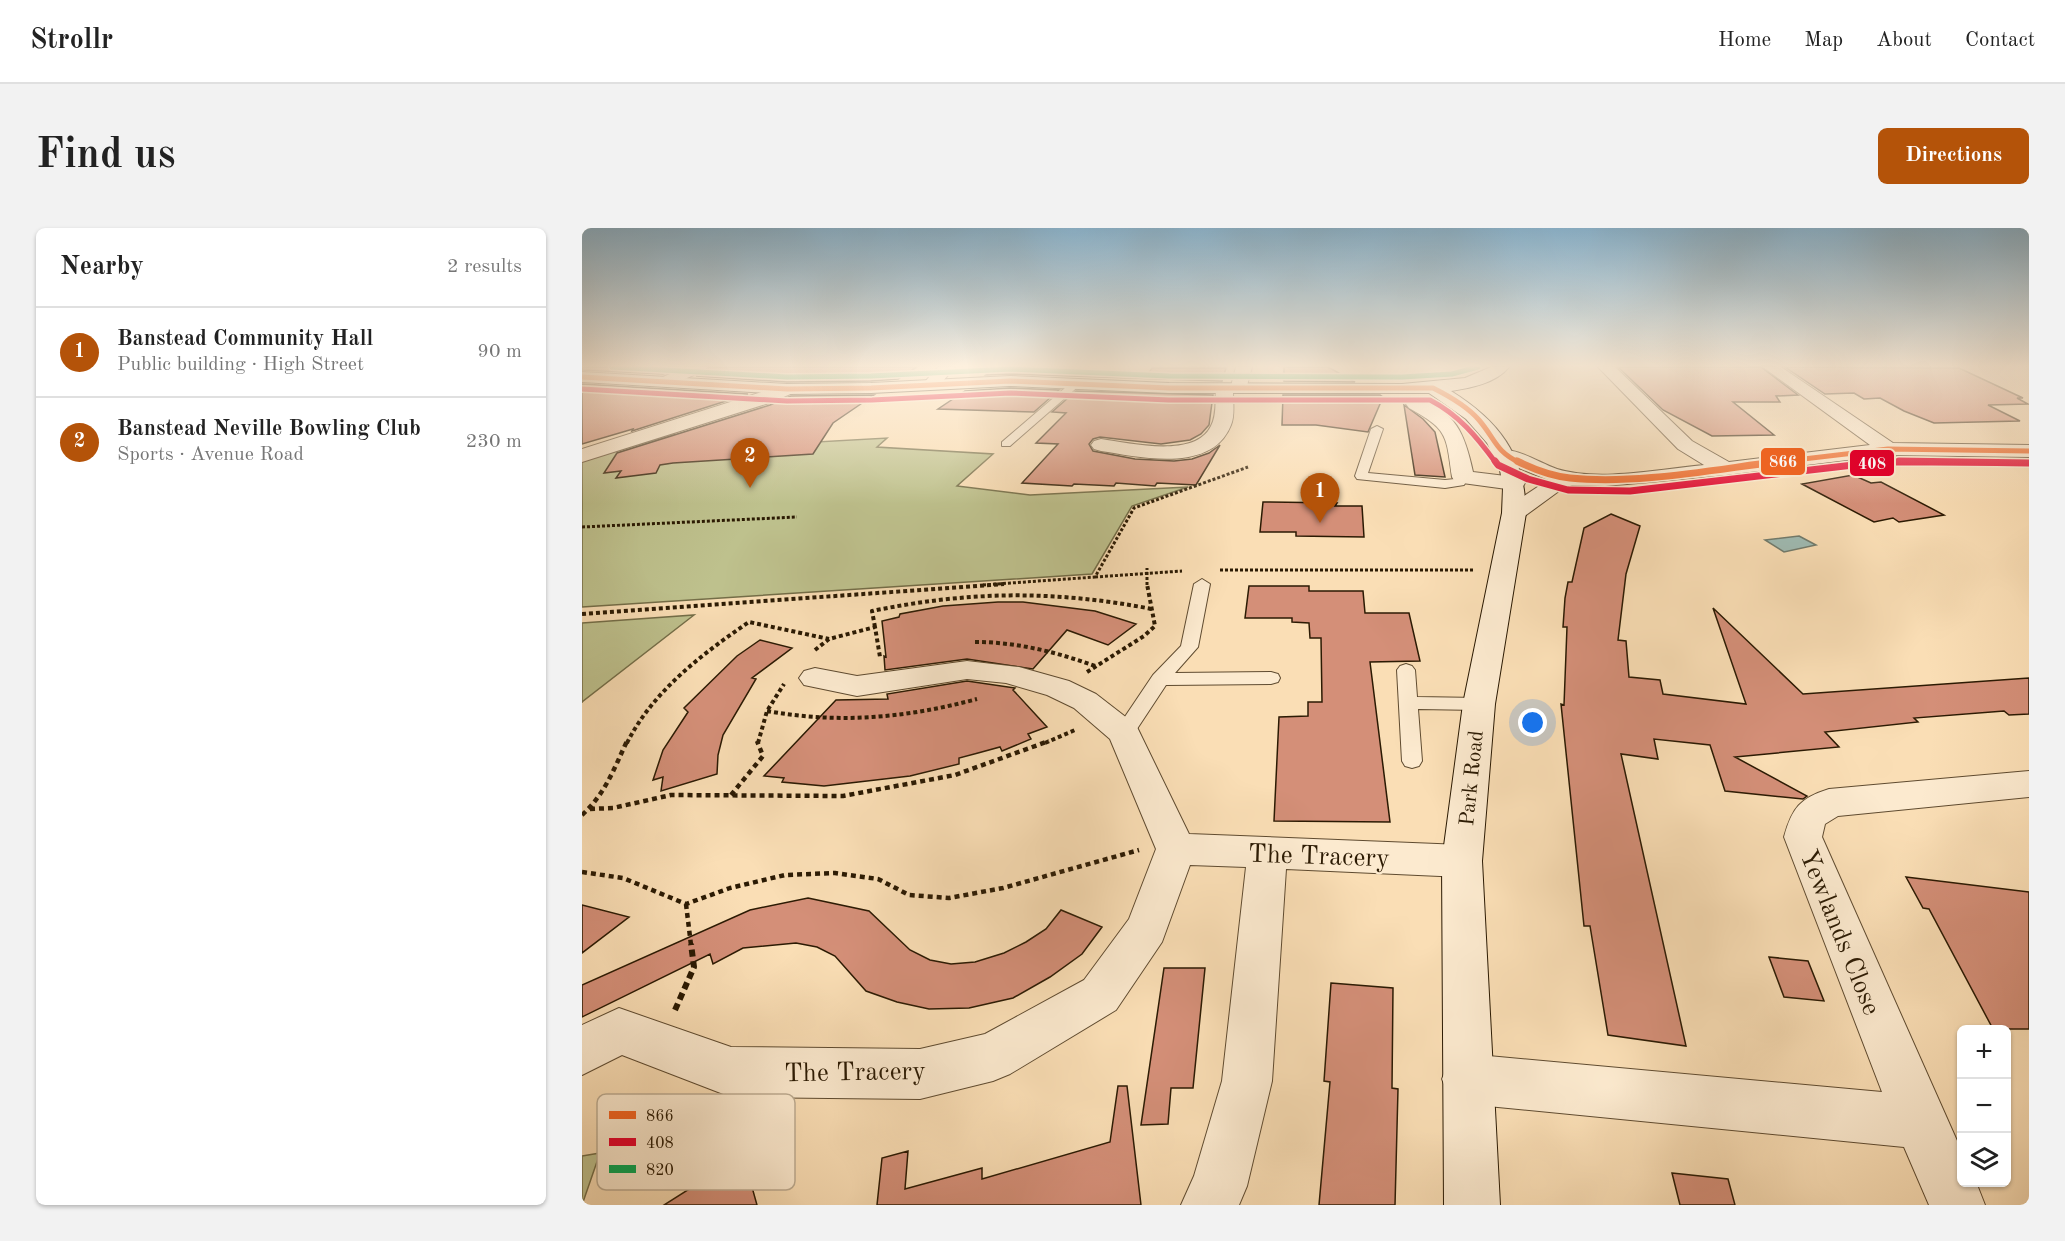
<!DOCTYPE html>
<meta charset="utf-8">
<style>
body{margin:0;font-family:"Old Standard TT",serif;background:#f2f2f2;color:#222}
.controls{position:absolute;right:18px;bottom:18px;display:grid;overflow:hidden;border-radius:9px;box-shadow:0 2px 4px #0004}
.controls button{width:54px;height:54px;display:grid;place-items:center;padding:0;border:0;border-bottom:2px solid #e0e0e0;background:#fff;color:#222;font:30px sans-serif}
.you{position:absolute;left:951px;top:495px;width:21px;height:21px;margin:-15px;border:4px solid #fff;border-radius:50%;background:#1a73e8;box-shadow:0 0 0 9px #1a73e833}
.badge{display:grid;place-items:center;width:39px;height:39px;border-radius:50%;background:#b45309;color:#fff;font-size:20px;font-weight:700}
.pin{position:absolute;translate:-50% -50px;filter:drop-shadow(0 2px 3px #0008)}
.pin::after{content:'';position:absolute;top:32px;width:21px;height:18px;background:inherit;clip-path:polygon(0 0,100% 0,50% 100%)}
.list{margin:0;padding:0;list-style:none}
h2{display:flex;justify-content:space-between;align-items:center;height:78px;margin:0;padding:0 24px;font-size:26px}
h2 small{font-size:20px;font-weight:400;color:#767676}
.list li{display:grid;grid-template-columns:39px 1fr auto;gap:18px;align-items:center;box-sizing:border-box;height:90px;padding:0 24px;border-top:2px solid #e0e0e0}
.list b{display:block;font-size:22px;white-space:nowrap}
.list p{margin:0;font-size:20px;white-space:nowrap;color:#767676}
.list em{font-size:20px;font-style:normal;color:#767676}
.icon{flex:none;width:33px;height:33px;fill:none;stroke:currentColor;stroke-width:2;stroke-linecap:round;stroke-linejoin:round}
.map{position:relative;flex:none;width:1447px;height:977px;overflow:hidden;border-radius:9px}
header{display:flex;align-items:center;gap:36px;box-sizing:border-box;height:84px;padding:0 30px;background:#fff;border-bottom:2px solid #e0e0e0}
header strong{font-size:28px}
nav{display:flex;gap:33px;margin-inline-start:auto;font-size:21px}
.intro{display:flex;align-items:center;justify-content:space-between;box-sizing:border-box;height:144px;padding:0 36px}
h1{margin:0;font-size:42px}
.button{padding:15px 27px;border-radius:9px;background:#b45309;color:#fff;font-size:21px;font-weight:700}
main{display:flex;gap:36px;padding:0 36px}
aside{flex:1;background:#fff;border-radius:9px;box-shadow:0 2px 4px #0004}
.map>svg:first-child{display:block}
.green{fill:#bec18d;stroke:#746e48;stroke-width:1.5}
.water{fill:#9fbbb3;stroke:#717b6d;stroke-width:1.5}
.building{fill:#d48f78;stroke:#2b1a03;stroke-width:1.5}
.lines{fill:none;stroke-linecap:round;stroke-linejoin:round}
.lane-casing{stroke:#5f4b30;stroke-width:2}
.street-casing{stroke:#5f4b30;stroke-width:2}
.secondary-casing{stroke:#2b1a03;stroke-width:2}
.path-far3{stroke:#2b1a03;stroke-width:3;stroke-dasharray:3 2;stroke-linecap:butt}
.path-far2{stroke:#2b1a03;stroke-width:4;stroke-dasharray:4 3;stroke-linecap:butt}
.path-far1{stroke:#2b1a03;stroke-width:4.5;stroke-dasharray:5 4;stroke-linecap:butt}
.path{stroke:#2b1a03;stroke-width:6;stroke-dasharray:7 4.5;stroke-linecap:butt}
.lane{fill:#fceacf;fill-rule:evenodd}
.street{fill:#fceacf;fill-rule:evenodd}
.secondary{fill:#fceacf;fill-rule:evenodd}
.bus-1-far1-casing{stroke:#fceacf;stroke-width:8}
.bus-1-casing{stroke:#fceacf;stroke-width:10}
.bus-2-far1-casing{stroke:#fceacf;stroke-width:8}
.bus-2-casing{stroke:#fceacf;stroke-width:10}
.bus-3-casing{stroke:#fceacf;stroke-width:8}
.bus-1-far1{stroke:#f26522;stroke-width:5}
.bus-1{stroke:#f26522;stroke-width:7}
.bus-2-far1{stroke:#e4002b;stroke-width:5}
.bus-2{stroke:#e4002b;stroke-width:7}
.bus-3{stroke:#00a651;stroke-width:5}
.labels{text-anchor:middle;stroke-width:4.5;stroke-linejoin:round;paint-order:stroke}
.street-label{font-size:21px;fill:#2b1a03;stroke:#fceacf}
.near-street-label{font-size:26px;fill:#2b1a03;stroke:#fceacf}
.key{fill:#fceacf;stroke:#bdac92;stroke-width:1.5}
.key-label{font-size:16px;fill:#2b1a03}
.line-badge{stroke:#fceacf;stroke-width:2}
.badge-label{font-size:16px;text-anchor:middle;font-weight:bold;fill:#fff}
</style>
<header>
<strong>Strollr</strong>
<nav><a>Home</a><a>Map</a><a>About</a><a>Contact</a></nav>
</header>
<div class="intro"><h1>Find us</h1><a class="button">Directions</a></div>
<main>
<aside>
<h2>Nearby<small>2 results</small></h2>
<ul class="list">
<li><span class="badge">1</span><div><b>Banstead Community Hall</b><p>Public building · High Street</p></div><em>90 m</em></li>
<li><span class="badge">2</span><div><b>Banstead Neville Bowling Club</b><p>Sports · Avenue Road</p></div><em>230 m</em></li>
</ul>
</aside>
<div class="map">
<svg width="1447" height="977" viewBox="0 0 1447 977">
<rect width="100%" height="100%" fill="#fadeb5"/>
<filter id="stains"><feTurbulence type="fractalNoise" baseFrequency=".00333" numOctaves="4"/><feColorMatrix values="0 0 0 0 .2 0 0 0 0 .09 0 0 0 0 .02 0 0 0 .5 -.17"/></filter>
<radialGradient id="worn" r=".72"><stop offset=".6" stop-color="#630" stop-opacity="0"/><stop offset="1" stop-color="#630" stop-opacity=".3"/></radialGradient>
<path class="green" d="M93,206L107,221L305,210L295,219L411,226L375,258L448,267L606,259L550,278L510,346L0,379V233Z
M112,387L0,474V475V395Z
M18,925L0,977V928Z"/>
<path class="water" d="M1217,308L1234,317L1202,324L1183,312Z"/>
<path class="building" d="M0,139H99L81,146L0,142Z
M127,139H335L316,151L289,153L205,154L114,148L124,144Z
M415,139L567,145L570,140H644L640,153L428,146L404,147Z
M702,139H746L773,154L702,153Z
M1036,139H1179L1216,167L1194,168L1198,174H1151L1192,207L1130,208L1081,182Z
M1203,139L1377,140L1441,170H1435L1446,176L1406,177L1438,193L1352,195L1322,183L1298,170L1282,171L1272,165L1243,166Z
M0,156L166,166L50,203L51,201L0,216Z
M428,160L477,162L452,184L356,181L383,163Z
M494,163L631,167L627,197L619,206L608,212L579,216L518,209L511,211L507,216L511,223L553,231L592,233L610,231L627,225L638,217L614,257L575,255L573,258L534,255L532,258L492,256L490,258L440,255L476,216L454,215L484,185L470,184Z
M292,167L251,195L231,226L91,235L78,237L74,245L34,250L39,243L22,245L35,225L188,177L209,168Z
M701,167H798L801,169L786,204L734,197H700Z
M822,177L841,191L853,204L863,249L833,247Z
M1271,247L1289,255L1299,254L1362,287L1317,294L1311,290L1292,294L1220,256Z
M681,274L755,275L753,278H780L782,309L714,308V304H678Z
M1029,286L1058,298L1044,346L1036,412L1044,413L1047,449L1078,452L1081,466L1164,476L1131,380L1221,466L1447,450V486L1427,487L1422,483L1332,490L1336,494L1243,504L1257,519L1153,529L1225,568L1221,571L1143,563L1128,517L1072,511L1076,531L1039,526L1104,818L1026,807L1009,704L1008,698H1002L979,476L982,477L985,399H981L983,370L986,354H990L1002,300Z
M667,358H727V363H781L783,385H827L838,433L788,434L808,594L692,593L697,489L726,488V474H740L739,410H728L727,395L710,394V390H663Z
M416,374H441L513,383L554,396L526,417L485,402L451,441L385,431L303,442L302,428L304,429L300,393L317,389L318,386L361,378Z
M178,412L210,420L170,450L174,451L141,507L136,527L135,546L79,563L81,549L71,552L81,522L106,484L102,480L155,428Z
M385,453L433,460L431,462L465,499L446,506L449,511L420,523L418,519L396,525L377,530V536L328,548L242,558L200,554L202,550L182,548L254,472L306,471L305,466Z
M1324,649L1447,664V801H1411L1347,681L1341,680Z
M226,670L287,683L328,722L348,732L369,736L393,734L422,725L444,714L464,701L479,682L520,699L500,726L468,749L431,770L387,780L347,781L315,774L284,763L253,728L235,719L214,715L161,720L131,736L128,726L0,789V757L168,682Z
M0,677L47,689L0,725Z
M1187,729L1226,733L1242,773L1202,769Z
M582,740H623L611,860H589L586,896L559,897Z
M749,755L811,760L810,860L816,861L813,977H737L748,854L742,853Z
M536,858H545L559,977H295L300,930L326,923L323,961L400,940V951L528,914Z
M161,927L175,977H82Z
M1090,945L1146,951L1153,977H1098Z"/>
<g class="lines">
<g class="lane-casing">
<path id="lane" d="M490,154L499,156L428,218H420V214Z
M795,198L801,201L786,245L863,252L873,251L881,245L887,249L882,257L863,260L775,251L773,248L789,201Z
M620,351L628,356L616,419L593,445L689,444L696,446L698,450L696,454L689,456L584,457L549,510L542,512L535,510L532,505L571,447L599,418L612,356Z
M824,436L830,438L833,442L835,469L897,470L904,472L907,476L904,480L897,482L836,481L840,533L837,538L830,540L823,538L820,533L815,442L818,438Z"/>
</g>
<g class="street-casing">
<path id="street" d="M104,139H125L123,142L87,158L79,153L81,149Z
M356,139H373L355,160H343L341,156Z
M654,139H670L663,165H651C651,175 653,187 649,197C630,246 558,229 519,223L512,221L509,217L512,213L519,211C548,215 613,231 629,198C635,187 633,173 634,161L637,157L649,158Z
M1016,139H1033L1110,213L1147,234L1288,217L1181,139H1199L1311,215L1447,217V229L1306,227L1144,247L1023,258L990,257L977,263L940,290L932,292L924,290L920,285L924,280L966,252L915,231L912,227L915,223C934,218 957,235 975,241C1017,254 1079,241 1122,237L1096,221Z
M205,156L211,157L214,161L211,165L187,175L0,234V221Z
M833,171C874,181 883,207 891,244L940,250L943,255L940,260L932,262L873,254L870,249C864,206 866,202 827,180L824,176L827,172Z
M385,433L437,439L487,453L514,466L554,497L607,606L880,617L894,622L900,633L894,644L880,649L704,641L690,853L665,958L657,977H599L612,948L640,853L664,639L608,637L580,714L534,782L428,846L411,853L338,871L149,869L40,827L0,847V797L37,780L149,819L338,821L403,806L502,752L547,691L574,621L528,511L492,480L465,467L424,455L385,451L275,468L222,457L217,450L222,443L233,440L275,448Z
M1447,543V569L1256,588L1243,596L1240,609L1380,924V954H1394L1403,977H1347L1322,919L885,876L867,869L860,851L867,833L885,826L1300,864L1202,609C1210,580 1218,570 1247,561Z"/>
</g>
<g class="secondary-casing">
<path id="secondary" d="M909,139H927C914,155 889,160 869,163C917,193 943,227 944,285L913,476L900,633L918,977H862L860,633L881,476L920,285L921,260L918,242L905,215L884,191L847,165H587L428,158L289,165L205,166L0,154V144L205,156L289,155L428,148L587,155L820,156L883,150Z"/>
</g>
<path class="path-far3" d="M0,299L215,289
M638,342H891
M513,349L600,343
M401,357L513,349L552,280L666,239
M565,357V340"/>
<path class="path-far2" d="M0,386L422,356
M293,399L290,383C387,363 472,362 570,381
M393,414C435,414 474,424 513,438
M233,422L247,411L293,399L298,429
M505,444L562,408L573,398L565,356
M185,483C258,496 324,490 395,471
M45,515C71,463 120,426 167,394L247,411
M176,515L185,483L202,456
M463,515L493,502"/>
<path class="path-far1" d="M149,567L181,528L175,513
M8,581L31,580L89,567L261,568L373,547L467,513
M0,587C23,566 32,541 45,513
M0,644L41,650L104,676L148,660L203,647L253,645L296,651L327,667L367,670L421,660L557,622
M104,676L109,717"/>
<path class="path" d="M93,782L112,739L109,716"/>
<use href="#lane" class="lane"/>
<use href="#street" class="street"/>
<use href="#secondary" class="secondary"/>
<g class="bus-1-far1-casing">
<path id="bus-1-far1" d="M0,149L205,161L289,160L428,153L587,160H851C867,168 885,178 897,192C914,212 913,223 938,235
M1188,235L1306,221L1447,223"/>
</g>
<g class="bus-1-casing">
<path id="bus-1" d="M935,233C951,241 970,248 988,250C1055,257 1134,241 1201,233"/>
</g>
<g class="bus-2-far1-casing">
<path id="bus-2-far1" d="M0,161L205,173L290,172L428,165L587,172H848C877,187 895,209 914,235
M1293,235H1422"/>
</g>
<g class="bus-2-casing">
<path id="bus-2" d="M913,233L916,237L946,251L986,262L1048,263L1306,233
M1317,233L1447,235"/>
</g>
<g class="bus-3-casing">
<path id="bus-3" d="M30,139L205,149L289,148L429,141L587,148L820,149L870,146L896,139"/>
</g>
<use href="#bus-1-far1" class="bus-1-far1"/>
<use href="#bus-1" class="bus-1"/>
<use href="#bus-2-far1" class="bus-2-far1"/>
<use href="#bus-2" class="bus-2"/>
<use href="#bus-3" class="bus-3"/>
</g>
<linearGradient id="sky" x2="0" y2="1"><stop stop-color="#8bb7d3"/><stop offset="0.5" stop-color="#fdf0de"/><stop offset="1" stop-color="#fdf0de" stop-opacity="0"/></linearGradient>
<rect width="1447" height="276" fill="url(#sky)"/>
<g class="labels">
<g class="street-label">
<text transform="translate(889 550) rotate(-84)" y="7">Park Road</text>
</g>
<g class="near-street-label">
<text transform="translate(737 627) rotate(2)" y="9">The Tracery</text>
<text transform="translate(1259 704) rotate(68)" y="9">Yewlands Close</text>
<text transform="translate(273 843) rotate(-1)" y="9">The Tracery</text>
</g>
</g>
<rect x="15" y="866" width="198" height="96" rx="9" class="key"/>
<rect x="27" y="883" width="27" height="8" fill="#f26522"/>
<rect x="27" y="910" width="27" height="8" fill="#e4002b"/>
<rect x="27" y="937" width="27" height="8" fill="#00a651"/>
<g class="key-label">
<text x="64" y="893">866</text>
<text x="64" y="920">408</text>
<text x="64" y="947">820</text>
</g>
<g class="line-badge">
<rect x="1178" y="219" width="46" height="29" rx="6" fill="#f26522"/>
<rect x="1267" y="221" width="46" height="28" rx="6" fill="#e4002b"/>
</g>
<g class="badge-label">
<text x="1201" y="239">866</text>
<text x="1290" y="241">408</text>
</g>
<rect width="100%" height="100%" filter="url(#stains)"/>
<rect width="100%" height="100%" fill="url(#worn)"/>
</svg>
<div class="controls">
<button>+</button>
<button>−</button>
<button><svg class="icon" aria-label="layers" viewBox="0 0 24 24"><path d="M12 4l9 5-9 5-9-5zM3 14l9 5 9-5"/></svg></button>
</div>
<div class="you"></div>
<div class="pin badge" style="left:738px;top:295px">1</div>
<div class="pin badge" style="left:168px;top:260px">2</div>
</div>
</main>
